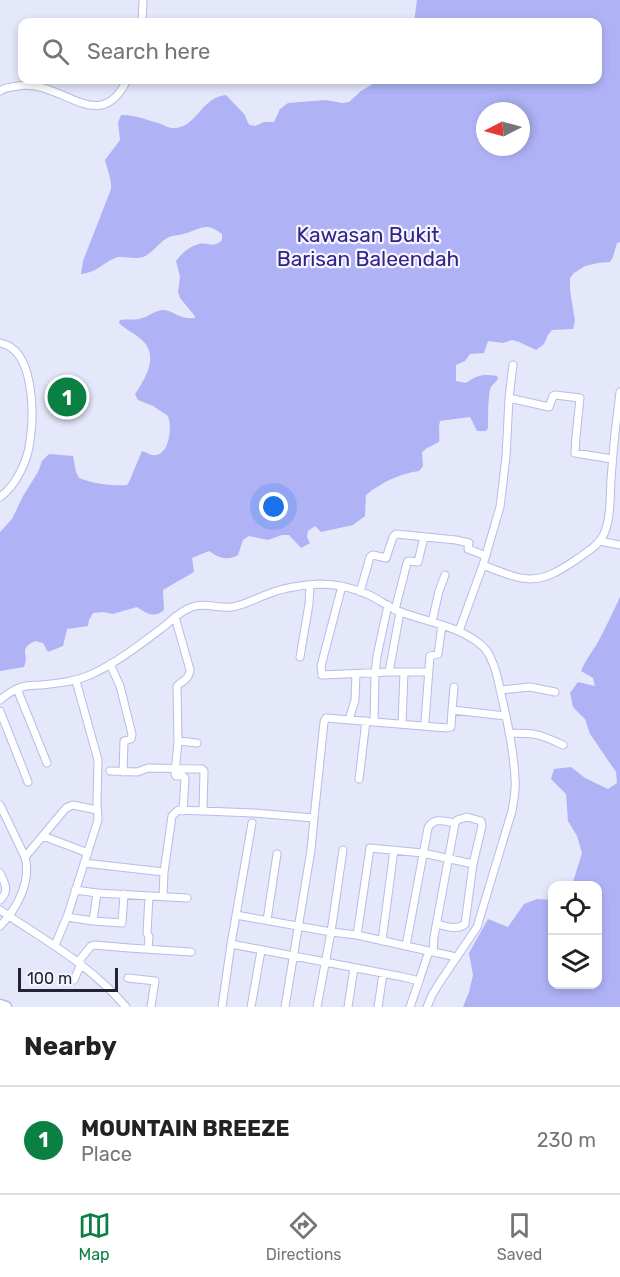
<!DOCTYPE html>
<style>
body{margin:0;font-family:Rubik,sans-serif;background:#f6f6f6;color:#222}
.controls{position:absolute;right:18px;bottom:18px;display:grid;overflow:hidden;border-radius:12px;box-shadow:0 3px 9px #0003}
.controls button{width:54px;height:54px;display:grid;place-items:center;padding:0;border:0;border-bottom:2px solid #e0e0e0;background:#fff;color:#222;font:30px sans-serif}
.compass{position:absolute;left:476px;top:102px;width:54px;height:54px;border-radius:50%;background:#fff;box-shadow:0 3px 9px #0003;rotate:264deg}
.scale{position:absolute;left:18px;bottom:15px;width:100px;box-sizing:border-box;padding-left:6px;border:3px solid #222334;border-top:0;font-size:16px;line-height:21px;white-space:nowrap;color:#222334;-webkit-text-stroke:4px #f4f5ff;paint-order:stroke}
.you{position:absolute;left:274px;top:507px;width:21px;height:21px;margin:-15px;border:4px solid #fff;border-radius:50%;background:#1a73e8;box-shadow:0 0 0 9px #1a73e833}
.badge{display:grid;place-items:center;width:39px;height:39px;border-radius:50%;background:#0b8043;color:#fff;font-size:20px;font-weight:700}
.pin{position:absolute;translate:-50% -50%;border:3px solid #fff;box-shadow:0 2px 6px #0006}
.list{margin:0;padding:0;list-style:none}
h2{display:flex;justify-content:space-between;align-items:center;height:78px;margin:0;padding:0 24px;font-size:26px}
h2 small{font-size:20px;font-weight:400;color:#767676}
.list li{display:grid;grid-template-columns:39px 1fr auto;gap:18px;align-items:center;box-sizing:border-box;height:108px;padding:0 24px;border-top:2px solid #e0e0e0}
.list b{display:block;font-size:22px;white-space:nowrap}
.list p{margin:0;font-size:20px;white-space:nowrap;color:#767676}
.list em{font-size:20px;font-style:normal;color:#767676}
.icon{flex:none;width:33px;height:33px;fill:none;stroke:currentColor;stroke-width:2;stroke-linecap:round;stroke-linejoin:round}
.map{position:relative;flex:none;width:620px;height:1007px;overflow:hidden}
.search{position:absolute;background:#fff;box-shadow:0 3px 9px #0003;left:18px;right:18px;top:18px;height:66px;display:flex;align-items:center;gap:15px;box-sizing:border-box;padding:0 21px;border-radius:12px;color:#767676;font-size:22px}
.sheet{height:186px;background:#fff}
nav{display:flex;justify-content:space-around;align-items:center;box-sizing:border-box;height:84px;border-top:2px solid #e0e0e0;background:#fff;font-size:16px;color:#767676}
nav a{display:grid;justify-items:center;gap:3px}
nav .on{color:#0b8043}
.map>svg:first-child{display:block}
.green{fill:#afb3f6;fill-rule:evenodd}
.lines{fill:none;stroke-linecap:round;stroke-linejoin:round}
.minor-casing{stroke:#b8bbe8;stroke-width:9}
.primary-casing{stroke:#b8bbe8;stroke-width:13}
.minor{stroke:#fff;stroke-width:7}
.primary{stroke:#fff;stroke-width:10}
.labels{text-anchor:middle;stroke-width:4.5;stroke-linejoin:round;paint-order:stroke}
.park-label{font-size:21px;fill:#332388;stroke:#f4f5ff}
</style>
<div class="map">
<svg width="620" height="1007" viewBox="0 0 620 1007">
<rect width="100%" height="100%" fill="#e5e7fa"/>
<path class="green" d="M417,0H620V242L617,243L613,257L610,262L598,263L585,266L574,273L570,278V290L575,321L573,329L552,330L548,335L544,344L536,350L519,342L512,340L503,343L488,341L484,353L470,354L465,361L456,365V381L466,383C478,375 482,374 497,376L498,379C496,382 493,384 491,387C488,390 488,422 488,428L486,431H477L470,417L440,421C438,428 440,435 439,442L427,448L422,452L423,466L419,471C399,474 382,482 366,495L365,516L353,525L321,532L315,526L308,531L307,537L310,543L301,548L289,535H282L268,540L249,536L243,540L238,555C227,561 219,558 209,551L192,558L194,572L163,590L164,610C154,619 146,613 137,607L113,614L103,612L93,613L89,620L88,626L67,629L63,646L48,652L43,643L35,641C17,650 30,653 24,667L0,671V532L12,519L23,496L38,472L42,461L49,454L73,456L76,472L79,478C95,484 110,486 127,485L129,482L142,451C146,452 151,456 156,455C170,453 172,426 168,416L153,406L138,400L135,394C145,379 159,357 143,341C136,334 126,330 119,323L120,320C127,319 133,320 139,319C147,318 153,311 162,310C174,310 179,320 195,318L194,315L180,298L178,292L180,277L176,261C181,254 190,246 199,244C209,242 213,249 222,240V234C205,221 201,229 183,234C179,236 173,235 169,237C160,241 153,253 143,257C133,260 122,255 115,258C101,264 98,272 81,274L83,261L111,189C112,180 107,169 105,160L120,140L118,123L121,115C131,114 148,120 158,123C164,125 169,129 176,128C197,126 202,97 226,95L245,115L248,123L250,125L255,126L264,122H274L280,109L288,103L326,100L342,103L349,102L361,91L373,84L378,80H598V22H414ZM485,111H521V147H485Z
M620,597V1007H463L469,992L473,975L469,953L488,919L508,927L524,904L537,899L552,900V984H598V886L572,885L582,853L577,836L568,821L566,794L551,779L554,769L571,767L585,778L608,789L617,783L616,772L590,734L585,719L573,707L570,693L578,682L595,686L593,678L581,671C585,661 592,652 598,642C606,627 613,612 620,597Z"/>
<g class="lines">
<g class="minor-casing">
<path id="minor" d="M142,22L143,0
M0,91C5,87 11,87 18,86C61,78 99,138 127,80
M0,343C35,349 34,415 30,441C28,460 16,486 0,497
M509,398L549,407L553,396L555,395L580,398L576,437L575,453L612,459
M600,541L620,545
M483,565C526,582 537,587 577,559C587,552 599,545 604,534C611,518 610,496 611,479C613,450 616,421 620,392
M342,586L321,666L322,675L389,672L400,612
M360,592L370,557L373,555L386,558L393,537L396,534L456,540L469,543L468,549L486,556
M395,610L407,563L408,561L418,562L424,537
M175,617L190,670C189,680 183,680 177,686L178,741L175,774L176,776H183L185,778L183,811
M432,622L439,591L445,575
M459,631L483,565L500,507L506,457L509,398L513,365
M300,657L309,604L310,585
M110,664L120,686L132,734L131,739L124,741L123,772
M389,672H427
M17,689L47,763
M500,690L530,687L555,692
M0,700C6,695 11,691 19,688C26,685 34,685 41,685C59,683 74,682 90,675C115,664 141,644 162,628C172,620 180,611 192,607C206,602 218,609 232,607C246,605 258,597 271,593C286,587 304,585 320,584C336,584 354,588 369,595C380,600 389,608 401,612C427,622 458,626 480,644C485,648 489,653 491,659C497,670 499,685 502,698C508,724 514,752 515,779C516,790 514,800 512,811L477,927L440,982L432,995L427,1007
M452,710L454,687
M0,711L28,782
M349,720L355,700L356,674
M425,721L430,656L438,654L442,625
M374,722L375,674L377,656L388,605
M402,724L404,672
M509,733C535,733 540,734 563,745
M178,741L197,743
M110,771L137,772L148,768L202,769L204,771L203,811
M359,779L366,721
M0,805L25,857C32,883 15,911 0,926
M43,836L88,853
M25,857L66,808L73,805L97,810
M84,863L164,872
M0,873C5,884 10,890 0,900
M75,890L97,893L93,921
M97,893L187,898
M163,897L164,872L172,816L176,812L179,810L253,813L314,818L324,722L326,718L447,728L451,727L452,710L506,716
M0,910C47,942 88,963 126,1007
M236,915L331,932L357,935L433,952L434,937L455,823L457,820L467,817L481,821L482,826L473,864L465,924C457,931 446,926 437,924
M67,917L93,921L122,923L124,894
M267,920L277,854
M357,935L370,848L423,853L473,864
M382,941L394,850
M231,944L403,977L419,981L410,1007
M55,945L67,917L98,820L97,803L98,760L76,681
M406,946L428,828C434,817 444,821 455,823
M148,949L149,937L147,933L149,896
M433,952L452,956
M78,961V962L91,946L94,945L129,948L191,952
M128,978L155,981L151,1007
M74,980L81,964
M419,981L429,951
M222,1007L231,944L252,823
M251,1007L261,951
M285,1007L311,850L314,818
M317,1007L331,932L343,850
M348,1007L354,968
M378,1007L383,974"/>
</g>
<g class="primary-casing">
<path id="primary" d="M0,1005L6,1007"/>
</g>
<use href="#minor" class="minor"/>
<use href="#primary" class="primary"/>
</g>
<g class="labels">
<g class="park-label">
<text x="368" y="242">Kawasan Bukit<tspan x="368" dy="24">Barisan Baleendah</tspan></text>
</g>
</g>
</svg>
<div class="controls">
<button><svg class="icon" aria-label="locate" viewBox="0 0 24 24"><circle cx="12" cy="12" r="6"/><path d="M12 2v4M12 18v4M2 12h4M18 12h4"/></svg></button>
<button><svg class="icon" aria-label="layers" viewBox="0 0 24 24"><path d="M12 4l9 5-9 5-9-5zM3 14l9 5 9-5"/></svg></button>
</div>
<svg class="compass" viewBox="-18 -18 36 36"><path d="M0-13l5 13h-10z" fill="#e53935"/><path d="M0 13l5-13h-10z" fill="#767676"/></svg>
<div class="scale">100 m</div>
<div class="you"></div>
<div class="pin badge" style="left:67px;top:397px">1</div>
<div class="search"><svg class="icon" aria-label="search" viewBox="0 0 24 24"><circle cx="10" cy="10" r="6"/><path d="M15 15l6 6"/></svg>Search here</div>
</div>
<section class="sheet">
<h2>Nearby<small></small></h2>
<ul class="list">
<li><span class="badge">1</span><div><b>MOUNTAIN BREEZE</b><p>Place</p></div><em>230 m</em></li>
</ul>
</section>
<nav>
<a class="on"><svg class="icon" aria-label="map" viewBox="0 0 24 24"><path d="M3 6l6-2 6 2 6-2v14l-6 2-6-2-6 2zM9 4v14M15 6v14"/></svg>Map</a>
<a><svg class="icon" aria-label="directions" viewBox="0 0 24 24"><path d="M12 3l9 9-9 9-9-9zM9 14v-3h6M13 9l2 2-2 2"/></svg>Directions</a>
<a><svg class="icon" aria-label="saved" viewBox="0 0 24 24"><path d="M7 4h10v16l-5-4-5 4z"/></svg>Saved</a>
</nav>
